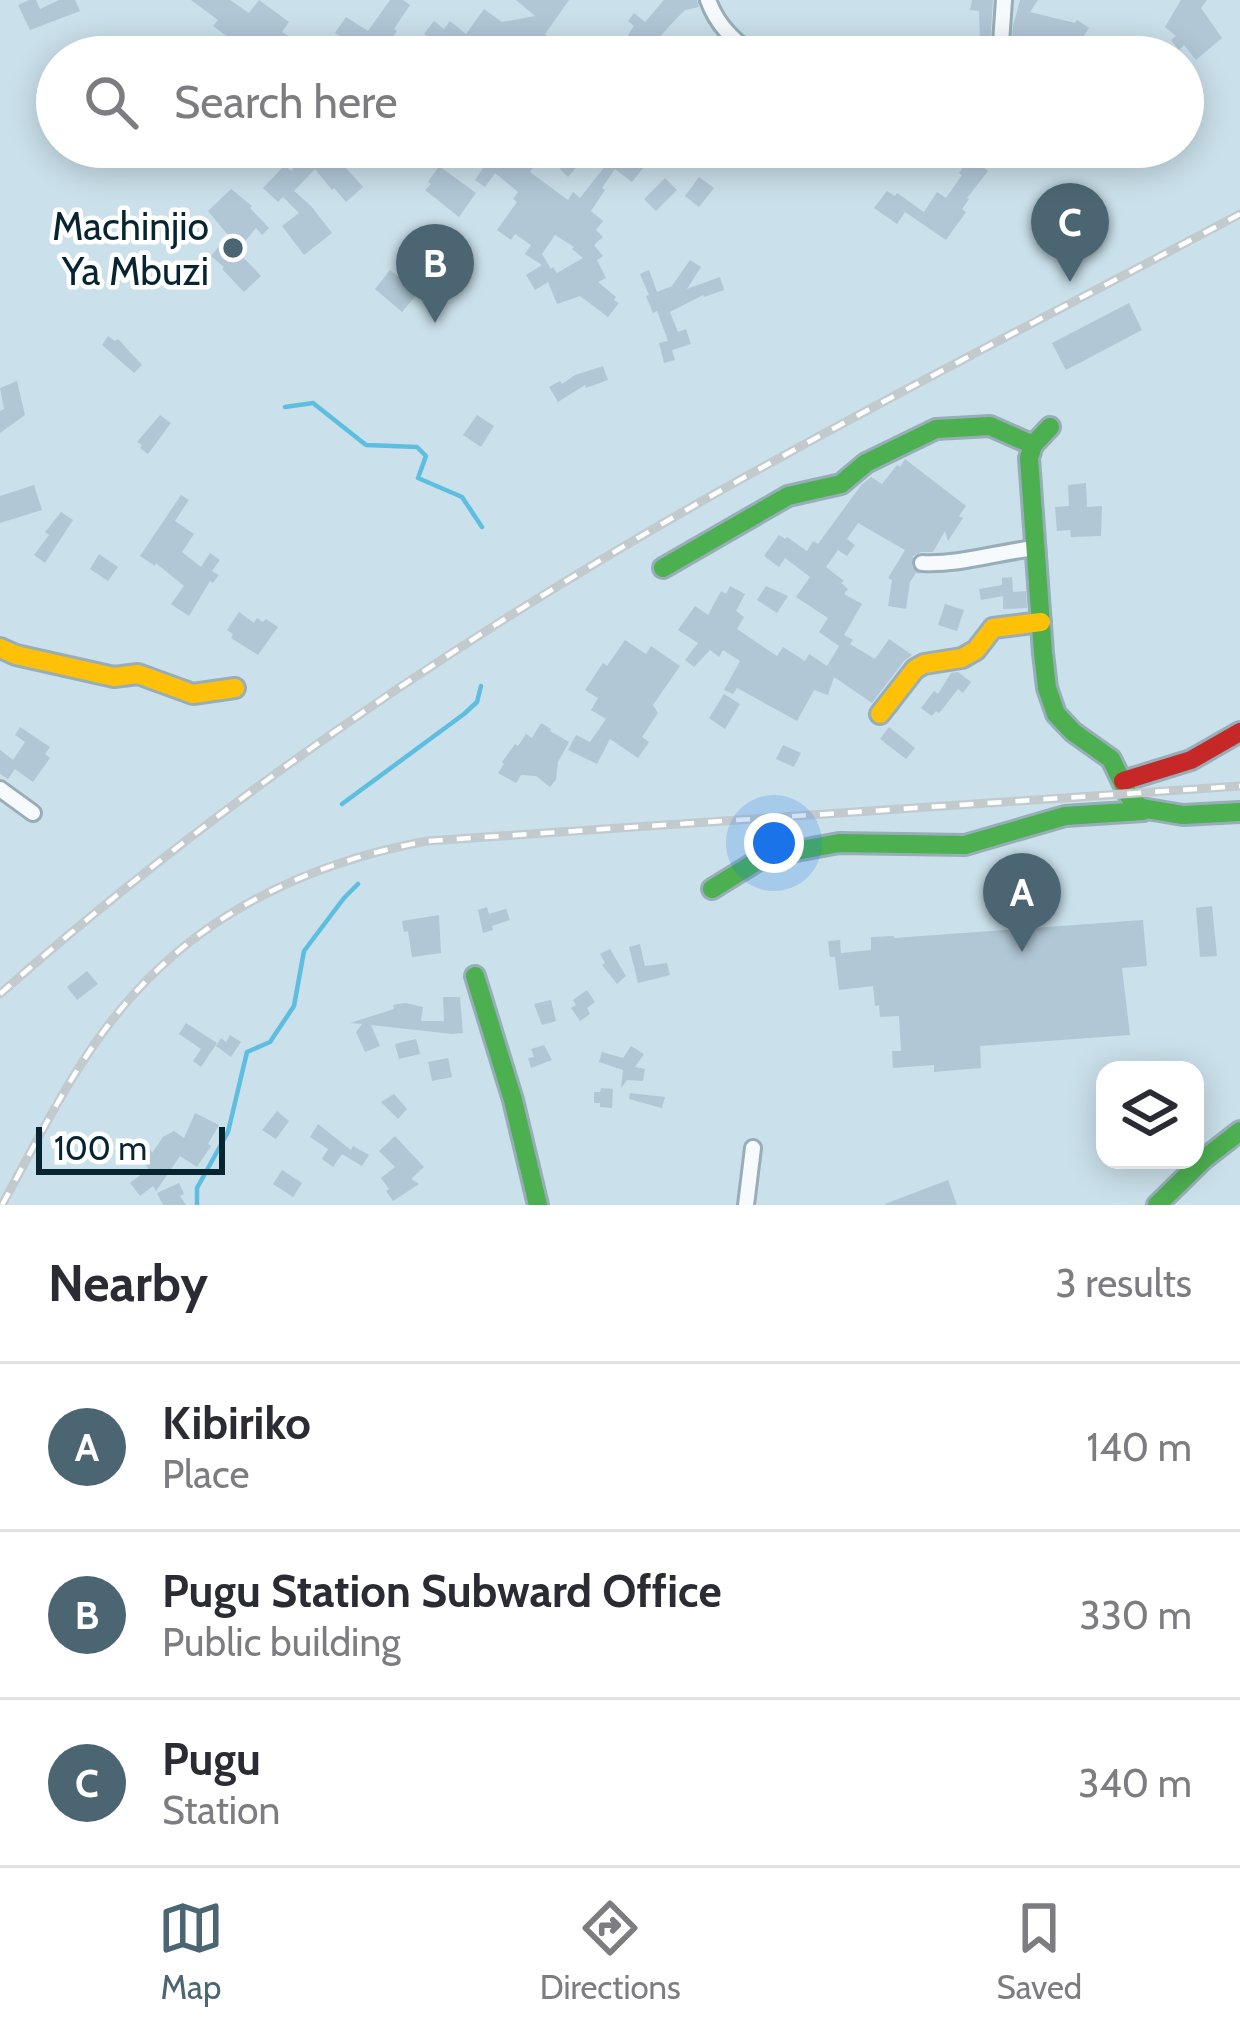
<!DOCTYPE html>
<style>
body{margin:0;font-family:Cabin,sans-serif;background:#f2f2f3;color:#2b2b33}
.controls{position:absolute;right:36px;bottom:36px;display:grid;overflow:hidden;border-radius:24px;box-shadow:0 6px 30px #0003}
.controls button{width:108px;height:108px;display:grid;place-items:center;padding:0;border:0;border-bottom:3px solid #e1e1e2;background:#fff;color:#2b2b33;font:60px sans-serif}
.scale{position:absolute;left:36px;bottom:30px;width:189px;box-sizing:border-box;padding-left:12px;border:6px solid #062531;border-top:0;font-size:33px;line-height:42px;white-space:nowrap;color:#062531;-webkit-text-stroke:9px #fff;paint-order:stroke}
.you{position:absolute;left:774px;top:843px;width:42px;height:42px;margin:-30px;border:9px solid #fff;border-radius:50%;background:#1a73e8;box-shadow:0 0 0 18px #1a73e833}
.badge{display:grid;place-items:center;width:78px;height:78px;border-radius:50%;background:#4b6672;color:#fff;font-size:39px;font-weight:700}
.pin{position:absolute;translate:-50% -99px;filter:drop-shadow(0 3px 6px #0008)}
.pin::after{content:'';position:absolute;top:63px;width:42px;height:36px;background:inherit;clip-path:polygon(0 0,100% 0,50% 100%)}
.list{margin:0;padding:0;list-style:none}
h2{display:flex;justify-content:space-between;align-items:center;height:156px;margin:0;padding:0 48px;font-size:51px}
h2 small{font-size:39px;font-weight:400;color:#7c7c81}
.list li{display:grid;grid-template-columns:78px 1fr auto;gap:36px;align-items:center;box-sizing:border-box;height:168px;padding:0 48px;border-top:3px solid #e1e1e2}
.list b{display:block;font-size:45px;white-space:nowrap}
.list p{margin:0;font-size:39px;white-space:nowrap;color:#7c7c81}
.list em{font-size:39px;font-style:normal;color:#7c7c81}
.icon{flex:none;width:66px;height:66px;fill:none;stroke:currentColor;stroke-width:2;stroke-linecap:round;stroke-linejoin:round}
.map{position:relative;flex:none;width:1240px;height:1205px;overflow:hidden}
.search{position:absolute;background:#fff;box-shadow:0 6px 30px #0003;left:36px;right:36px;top:36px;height:132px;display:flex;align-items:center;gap:30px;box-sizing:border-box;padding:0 42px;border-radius:66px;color:#7c7c81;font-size:45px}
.sheet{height:660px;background:#fff}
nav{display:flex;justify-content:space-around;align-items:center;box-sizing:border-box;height:168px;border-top:3px solid #e1e1e2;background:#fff;font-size:33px;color:#7c7c81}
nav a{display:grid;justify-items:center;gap:6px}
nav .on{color:#4b6672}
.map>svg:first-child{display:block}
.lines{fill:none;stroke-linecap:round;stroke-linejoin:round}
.stream{stroke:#5ebee0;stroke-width:4.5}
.building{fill:#b1c7d6;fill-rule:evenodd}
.street-casing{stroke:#97aeb8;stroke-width:20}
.fast-casing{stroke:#97aeb8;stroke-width:24}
.slow-casing{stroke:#97aeb8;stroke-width:24}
.jam-casing{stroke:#97aeb8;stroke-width:24}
.street{stroke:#f7fafc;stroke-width:14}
.fast{stroke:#4caf50;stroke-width:18}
.slow{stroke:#ffc107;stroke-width:18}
.jam{stroke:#c62828;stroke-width:18}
.rail-casing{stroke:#c2cacd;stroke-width:9}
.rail{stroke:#fff;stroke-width:4.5;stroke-dasharray:14;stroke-linecap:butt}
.poi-dot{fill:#4b6672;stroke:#fff;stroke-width:4.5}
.labels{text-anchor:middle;stroke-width:9;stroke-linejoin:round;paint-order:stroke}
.poi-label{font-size:39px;fill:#062531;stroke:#fff;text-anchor:end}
</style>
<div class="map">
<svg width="1240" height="1205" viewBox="0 0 1240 1205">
<rect width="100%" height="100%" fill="#cae0ea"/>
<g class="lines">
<path class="stream" d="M285,407L313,403L366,445L417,447L426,456L418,478L462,497L482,527
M342,804L464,714L477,702L481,686
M197,1205V1188L228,1132L247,1052L270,1042L294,1006L304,951L344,898L358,884"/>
</g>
<path class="building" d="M29,0H36L40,9L59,0H75L80,11L30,30L18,5Z
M191,0H230L249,13L259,0L289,22L282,32L321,57H289L277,49L271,57H255L213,26L218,20Z
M390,0H403L410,5L394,29L397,31L388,44L406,57H338L349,42L335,33L346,17L368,31Z
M516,0H569L545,34L550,39L517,45L506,57H479L459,42L447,57H418L431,39L424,34L434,21L444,29L450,21L466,34L484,9L502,22L535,16Z
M664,0H697L699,7L685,10L673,22L659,38L665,43L655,56L628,35L634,26L628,21L634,13L645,22Z
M972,0H993L989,57H971L969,42L980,40L979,11L970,10Z
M1020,0H1038L1030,12L1075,23L1077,20L1089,28L1077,46L1082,49L1075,57H1011L1013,26Z
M1181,0H1207L1201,8L1222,38L1196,60L1184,45L1179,50L1171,40L1176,36L1165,27Z
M696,38L703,46L716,57H679Z
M551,40L568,57H535Z
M305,147H391L378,167L359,154L345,167L363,187L346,202L334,188L332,190L315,169L294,191L311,206L332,233L304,255L282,226L299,213L283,197L278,202L263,188L285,165L291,171L303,157L299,153Z
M495,147H509L524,156L530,147H546L530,172L568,200L573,192L580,198L620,147H638L651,158L632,182L615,169L602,188L605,190L591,211L603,221L596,230L603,237L594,245L603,256L597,260L606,278L598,282L616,297L614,300L619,303L608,317L580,296L557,304L548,282L535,290L526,275L542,265L525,254L531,245L515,234L511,240L497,230L517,202L513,199L518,192L495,173L485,187L475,180L483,168L478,165L484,157L487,159ZM555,235L574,247L572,249L583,258L557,273L553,267L551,269L542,254Z
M563,147H594L568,177L560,169L570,153Z
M971,157L988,171L967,198L969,199L962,209L966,212L946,240L905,212L897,224L874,208L887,191L895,196L897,193L924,212L937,192L946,198L962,175L959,173Z
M439,166L476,193L459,217L425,190L431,184L428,182Z
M699,177L714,188L699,207L685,196Z
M665,178L677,190L656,211L644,199Z
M231,189L252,206L250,208L269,228L262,235L256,228L242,245L247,250L242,256L261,276L244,292L222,269L224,267L211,256L228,235L208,211Z
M690,260L701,267L687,289L720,277L724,290L704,297L703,295L670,312L678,332L686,329L691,344L672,350L675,360L664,363L659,343L668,341L657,311L653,313L646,296L649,295L640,274L649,270L657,292L672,286Z
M390,270L418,293L402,312L375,289Z
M1129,303L1142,330L1066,370L1052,343Z
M108,336L115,341L118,339L142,365L134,373L102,345Z
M603,366L608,380L586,388L585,385L558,402L549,387L560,381L562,384L575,375Z
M17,381L25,415L0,433V411L4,409L0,388Z
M160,415L171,423L148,454L140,448L142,445L137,442Z
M477,415L494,426L481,447L463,435Z
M905,459L966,506L959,516L963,518L948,541L945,531L933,552H921L913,556L912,567L921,574L916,573L910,582L906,609L888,606L892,580L888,578L905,550L858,523L847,539L855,545L847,556L838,550L826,567L844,581L841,583L848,589L844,594L862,604L844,635L853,640L850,644L875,659L889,639L912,655L904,661L872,703L834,677L828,695L814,690L797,721L737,688L733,694L724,690L740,661L723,650L719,657L710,650L694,667L685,660L698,643L678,630L695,606L708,615L721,591L726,594L730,586L745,594L736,611L744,617L737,629L777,656L783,647L805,661L809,654L827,666L839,646L819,632L828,618L796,597L810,577L785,558L779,567L764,556L779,535L785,539L787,537L807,551L813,541L818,544L862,484L871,477L882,484L897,465L900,467Z
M1086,483L1087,507L1102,506L1101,536L1071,537L1070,530L1057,531L1055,507L1069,506L1068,485Z
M34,485L42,510L0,523V496Z
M181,495L189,500L175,521L194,534L182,552L201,567L210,553L220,560L212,571L219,575L213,583L210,581L189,616L171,604L184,586L156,563L155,566L140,556Z
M61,512L73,520L45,563L34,555L49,535L45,532Z
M99,554L118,567L108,581L90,569Z
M1012,577L1013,592L1026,591L1027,608L1003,609V596L981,600L979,589L1002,585V578Z
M766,586L788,596L777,613L757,600Z
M945,604L964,610L957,631L938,625Z
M239,612L254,623L257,618L263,622L266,619L278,627L258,655L231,638L233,634L227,630Z
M625,640L646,654L651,646L680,666L653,705L658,713L642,737L649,742L638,758L610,739L597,764L568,750L576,735L590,742L606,719L591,710L598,698L585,690L603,663L607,666Z
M958,672L971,682L963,693L958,689L941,711L939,713L936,711L932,716L921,708L934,691L938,694L951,673Z
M724,694L740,704L725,729L709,718Z
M541,723L551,729L550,731L569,742L558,762L556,780L550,787L536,776L521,775L516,783L498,773L504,764L502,762L515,744L518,746L526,734L532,738Z
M20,727L50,747L45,754L50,758L33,782L15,769L8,779L0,774V750L13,760L25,742L15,735Z
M889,727L915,748L906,759L880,739Z
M783,745L801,753L794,767L776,759Z
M1212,906L1217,956L1200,957L1196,908Z
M487,907L489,914L506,909L510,920L492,926L493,930L483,933L478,910Z
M439,915L441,953L412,957L408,931L404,932L402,921Z
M1143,920L1147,966L1122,968L1130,1035L980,1046L981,1068L934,1072V1065L893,1068L892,1051H901L899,1016L880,1017L879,1005L875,1006L873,986L839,990L835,957H830L828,941L840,940L841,953L871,950V937L894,936V938Z
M640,944L645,966L667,963L670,975L638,983L629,947Z
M610,949L626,976L617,984L602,965L605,963L600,954Z
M87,971L98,984L77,1000L67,987Z
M587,990L595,1002L587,1008L590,1014L580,1021L571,1008L576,1005L573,1000Z
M443,997H460L463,1033L452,1034L371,1025L380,1046L365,1052L356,1032L362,1024L350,1023L394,1009L393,1005L405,1003L423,1007L421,1021H444Z
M551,1000L556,1021L542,1025L534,1004Z
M186,1023L217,1043L201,1067L193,1061L201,1049L179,1034Z
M230,1035L241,1042L231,1057L216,1046L221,1038L226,1042Z
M416,1039L420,1054L399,1059L395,1044Z
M544,1045L552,1060L531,1068L528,1058L534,1057L531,1049Z
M631,1046L644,1054L635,1067L645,1069L643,1081L627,1080L621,1088L623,1070L599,1062L602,1052L623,1058Z
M448,1058L452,1077L432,1081L428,1062Z
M601,1088L613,1089L612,1108L600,1107V1103H594V1092H600Z
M630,1093L665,1097L662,1108L629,1099Z
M394,1094L407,1109L398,1119L381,1102Z
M277,1111L289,1121L276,1139L262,1130Z
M195,1113L219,1125L208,1144L211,1146L197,1167L180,1156L156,1191L153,1186L140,1196L130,1183L148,1169L138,1149L148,1144L152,1153L163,1137L174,1131L184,1138Z
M318,1124L351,1150L353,1146L369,1155L362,1166L342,1154L333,1167L322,1159L328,1149L310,1137Z
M395,1136L424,1167L411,1179L419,1184L393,1201L386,1191L389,1189L381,1178L395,1167L379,1151Z
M282,1170L302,1183L293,1197L273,1184Z
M948,1180L957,1205H885V1204Z
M179,1183L184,1194L180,1196L186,1205H163L157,1193Z"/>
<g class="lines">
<g class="street-casing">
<path id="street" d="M708,0C717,25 736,44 759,57
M1000,57L1004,0
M922,563C961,565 997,552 1036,548
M0,789L33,813
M746,1205L753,1148"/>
</g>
<g class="fast-casing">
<path id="fast" d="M1050,427L1033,445L1029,458L1043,653L1047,688L1056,714L1073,732L1111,759L1129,796L1141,808L1183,815L1240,812
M663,568L788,496L841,484L866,463L936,429L990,426L1033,445
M712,889L764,857L839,843L965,845L1065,816L1143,811
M475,976L513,1100L538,1205
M1157,1205L1204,1159L1240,1131"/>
</g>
<g class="slow-casing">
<path id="slow" d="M0,648L16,655L114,677L138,674L193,694L235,688
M880,714L915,669L924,664L962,658L976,650L993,628L1041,622"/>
</g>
<g class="jam-casing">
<path id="jam" d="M1123,781L1191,760L1240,732"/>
</g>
<use href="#street" class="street"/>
<use href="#fast" class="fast"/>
<use href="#slow" class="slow"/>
<use href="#jam" class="jam"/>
<g class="rail-casing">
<path id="rail" d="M0,994C210,808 445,648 688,509C869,406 1056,312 1240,214
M2,1205C41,1134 78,1056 133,995C211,908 314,862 427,841L1240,786"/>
</g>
<use href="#rail" class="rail"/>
</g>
<circle class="poi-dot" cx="233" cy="248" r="12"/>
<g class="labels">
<g class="poi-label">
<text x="209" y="240">Machinjio<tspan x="209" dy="45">Ya Mbuzi</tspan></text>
</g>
</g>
</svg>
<div class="controls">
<button><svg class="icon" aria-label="layers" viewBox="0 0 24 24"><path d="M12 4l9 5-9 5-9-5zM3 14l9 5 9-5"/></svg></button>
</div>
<div class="scale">100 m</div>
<div class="you"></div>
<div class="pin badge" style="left:1022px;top:952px">A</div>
<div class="pin badge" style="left:435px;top:323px">B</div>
<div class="pin badge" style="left:1070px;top:282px">C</div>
<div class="search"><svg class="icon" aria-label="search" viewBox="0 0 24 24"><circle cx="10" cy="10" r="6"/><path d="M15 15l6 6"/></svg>Search here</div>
</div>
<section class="sheet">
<h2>Nearby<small>3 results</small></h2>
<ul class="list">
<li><span class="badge">A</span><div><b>Kibiriko</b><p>Place</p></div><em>140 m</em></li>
<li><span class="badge">B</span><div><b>Pugu Station Subward Office</b><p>Public building</p></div><em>330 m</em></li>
<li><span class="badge">C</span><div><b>Pugu</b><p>Station</p></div><em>340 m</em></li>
</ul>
</section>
<nav>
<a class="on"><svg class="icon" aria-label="map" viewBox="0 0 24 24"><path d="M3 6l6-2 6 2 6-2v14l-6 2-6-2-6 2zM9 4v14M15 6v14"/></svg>Map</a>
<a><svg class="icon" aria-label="directions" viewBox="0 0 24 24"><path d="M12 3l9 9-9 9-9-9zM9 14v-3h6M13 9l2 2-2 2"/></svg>Directions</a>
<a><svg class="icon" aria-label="saved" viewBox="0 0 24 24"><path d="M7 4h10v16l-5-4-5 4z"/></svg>Saved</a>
</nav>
